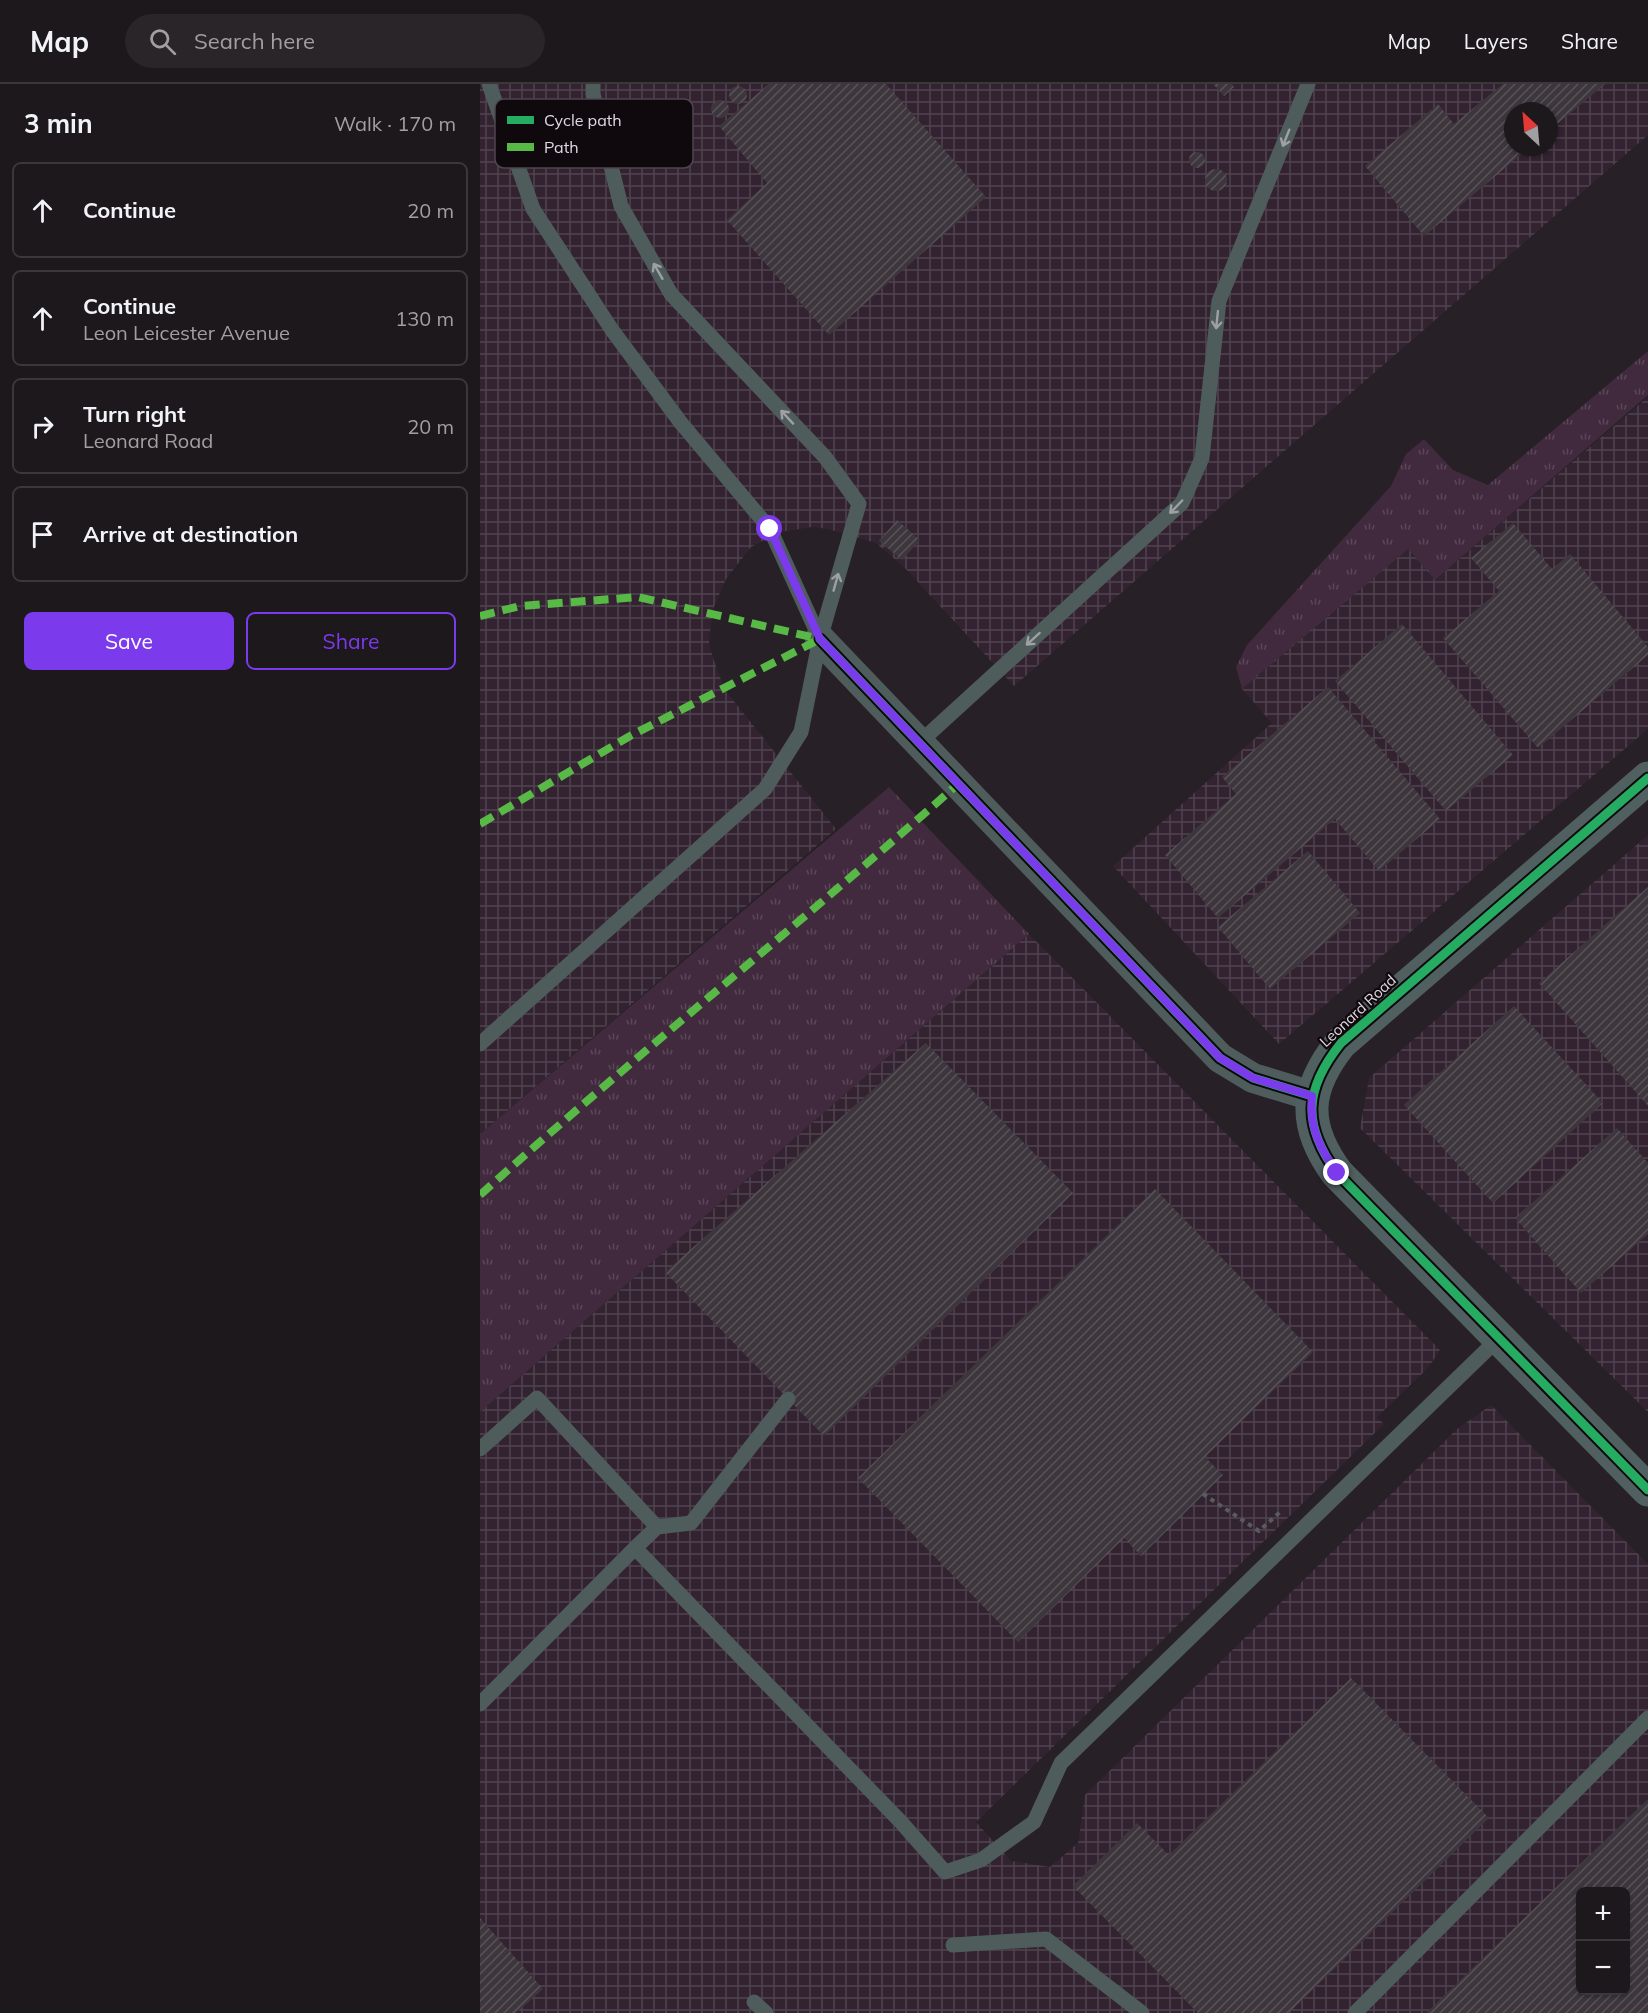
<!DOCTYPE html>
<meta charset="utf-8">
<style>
body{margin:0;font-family:Mulish,sans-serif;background:#2a2529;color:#f1f3f6}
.controls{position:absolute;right:18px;bottom:18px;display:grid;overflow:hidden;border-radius:9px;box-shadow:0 2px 4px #0004}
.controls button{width:54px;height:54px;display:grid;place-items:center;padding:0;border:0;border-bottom:2px solid #3b373b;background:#1d181c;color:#f1f3f6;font:30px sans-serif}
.compass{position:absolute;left:1024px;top:18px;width:54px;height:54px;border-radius:50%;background:#1d181c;box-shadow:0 2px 4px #0004;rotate:334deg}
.stop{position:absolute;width:18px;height:18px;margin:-14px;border:4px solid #7c3aed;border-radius:50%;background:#fff}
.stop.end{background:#7c3aed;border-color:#fff;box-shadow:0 2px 6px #0008}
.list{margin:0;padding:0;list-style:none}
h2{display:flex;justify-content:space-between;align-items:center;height:78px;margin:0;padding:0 24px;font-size:26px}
h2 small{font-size:20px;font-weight:400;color:#a0a0a3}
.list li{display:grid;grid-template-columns:39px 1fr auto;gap:18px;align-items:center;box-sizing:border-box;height:96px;margin:0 12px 12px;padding:0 12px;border:2px solid #3b373b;border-radius:9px}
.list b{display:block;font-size:22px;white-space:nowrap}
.list p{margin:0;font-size:20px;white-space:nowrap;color:#a0a0a3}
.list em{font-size:20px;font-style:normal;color:#a0a0a3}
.actions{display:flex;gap:12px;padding:18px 24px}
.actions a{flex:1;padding:14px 0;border:2px solid #7c3aed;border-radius:9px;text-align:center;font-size:21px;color:#7c3aed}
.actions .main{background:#7c3aed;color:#fff}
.icon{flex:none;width:33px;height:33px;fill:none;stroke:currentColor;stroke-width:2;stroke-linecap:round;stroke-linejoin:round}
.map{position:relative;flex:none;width:1168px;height:1929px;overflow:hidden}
header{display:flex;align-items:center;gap:36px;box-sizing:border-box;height:84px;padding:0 30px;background:#1d181c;border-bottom:2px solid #3b373b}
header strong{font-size:28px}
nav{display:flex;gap:33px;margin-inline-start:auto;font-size:21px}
.search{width:420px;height:54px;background:#2a2529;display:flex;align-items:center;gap:15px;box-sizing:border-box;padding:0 21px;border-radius:33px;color:#a0a0a3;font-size:22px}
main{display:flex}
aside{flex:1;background:#1d181c}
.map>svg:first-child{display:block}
.industrial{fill:url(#industrial-grid);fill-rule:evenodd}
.grass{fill:url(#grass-tufts)}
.building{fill:url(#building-hatch);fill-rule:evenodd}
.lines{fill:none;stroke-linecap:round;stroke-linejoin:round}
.path{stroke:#575c5e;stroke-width:4;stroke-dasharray:4.5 4.5;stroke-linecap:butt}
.lane{stroke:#4e5c5c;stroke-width:15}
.street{stroke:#4e5c5c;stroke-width:30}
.secondary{stroke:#505f60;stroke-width:33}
.quiet{stroke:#58b947;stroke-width:8;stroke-dasharray:15 8;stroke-linecap:butt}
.cycleway-casing{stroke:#0f090e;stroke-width:13}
.cycleway{stroke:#26ab63;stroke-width:9}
.oneway{stroke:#9ea0a4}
.route{stroke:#7c3aed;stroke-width:8}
.labels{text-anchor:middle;stroke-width:4.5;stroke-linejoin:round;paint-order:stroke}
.street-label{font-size:15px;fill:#e0d7df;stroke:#0f090e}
.key{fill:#0f090e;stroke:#4e474d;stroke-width:1.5}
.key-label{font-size:16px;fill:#e0d7df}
</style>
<header>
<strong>Map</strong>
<div class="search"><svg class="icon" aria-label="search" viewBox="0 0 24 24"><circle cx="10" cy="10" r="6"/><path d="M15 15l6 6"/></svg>Search here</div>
<nav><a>Map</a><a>Layers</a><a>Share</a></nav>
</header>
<main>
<aside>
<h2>3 min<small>Walk · 170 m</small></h2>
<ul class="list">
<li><svg class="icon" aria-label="ahead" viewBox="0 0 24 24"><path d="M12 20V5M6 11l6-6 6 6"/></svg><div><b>Continue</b></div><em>20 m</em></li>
<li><svg class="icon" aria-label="ahead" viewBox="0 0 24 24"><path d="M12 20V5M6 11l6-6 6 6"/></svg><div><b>Continue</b><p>Leon Leicester Avenue</p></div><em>130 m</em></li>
<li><svg class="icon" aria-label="right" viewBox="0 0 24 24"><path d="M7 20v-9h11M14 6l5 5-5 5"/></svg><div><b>Turn right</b><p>Leonard Road</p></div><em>20 m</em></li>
<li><svg class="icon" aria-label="arrive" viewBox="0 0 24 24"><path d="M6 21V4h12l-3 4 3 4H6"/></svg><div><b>Arrive at destination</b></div></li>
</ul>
<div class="actions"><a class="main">Save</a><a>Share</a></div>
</aside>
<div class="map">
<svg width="1168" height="1929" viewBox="0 0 1168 1929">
<defs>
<pattern id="industrial-grid" width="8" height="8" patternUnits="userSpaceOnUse" patternTransform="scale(1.5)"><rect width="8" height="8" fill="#332331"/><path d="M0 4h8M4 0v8" fill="none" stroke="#50424e"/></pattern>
<pattern id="grass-tufts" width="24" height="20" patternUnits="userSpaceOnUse" patternTransform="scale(1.5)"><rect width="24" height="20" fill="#41293e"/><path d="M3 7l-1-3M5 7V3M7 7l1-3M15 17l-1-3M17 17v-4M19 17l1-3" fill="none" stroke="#5c4759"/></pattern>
<pattern id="building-hatch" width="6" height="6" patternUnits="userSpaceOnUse" patternTransform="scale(1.5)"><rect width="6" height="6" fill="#3d373d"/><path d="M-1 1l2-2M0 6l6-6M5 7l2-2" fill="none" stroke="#595359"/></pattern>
</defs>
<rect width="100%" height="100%" fill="#272026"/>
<path class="industrial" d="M0,0H1168V51L534,602L424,483L396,459L348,445L332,443L300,448L271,463L246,495L233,525L229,557L233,574L245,606L356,745L0,1050ZM1033,27H1069V63H1033Z
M1168,313V645L799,960L633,782L792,639L762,605L928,464L955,496Z
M1168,751V1328L880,1044L889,994Z
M549,850L960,1266L948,1284L897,1333L904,1340L496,1738L531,1777L570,1783L598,1759L605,1711L976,1346L1011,1321L1168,1480V1929H0V1328ZM1100,1808H1146V1906H1100Z"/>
<path class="grass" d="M1168,267V311L955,496L928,465L762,605L756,583L767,561L911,402L926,370L944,355L973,386L1008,401Z
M409,703L549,850L0,1328V1050Z"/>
<path class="building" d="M289,0H406L506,113L349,251L247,136L287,99L239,42Z
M733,0H752L754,3L744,12Z
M1023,0H1125L1069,47V27H1033V63H1050L944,152L885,82L958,20L974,40Z
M249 11a9 9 0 1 1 18 0a9 9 0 1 1-18 0Z
M231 25a9 9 0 1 1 18 0a9 9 0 1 1-18 0Z
M709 76a8 8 0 1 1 16 0a8 8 0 1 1-16 0Z
M725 96a11 11 0 1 1 22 0a11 11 0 1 1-22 0Z
M417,436L440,456L422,476L399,457Z
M1033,439L1072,485L1090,470L1168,563V571L1058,664L963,554L1019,507L991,474Z
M922,540L1033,671L966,727L855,597Z
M848,603L960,735L899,787L855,735L738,834L685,771L756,710L742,693Z
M828,767L880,829L790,905L738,843Z
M1168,803V1022L1059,899Z
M1034,922L1123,1019L1013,1119L924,1021Z
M446,959L593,1109L344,1352L185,1188Z
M1137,1044L1168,1079V1150L1101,1209L1035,1134Z
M675,1105L833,1268L725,1373L743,1391L661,1472L644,1454L538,1558L378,1394Z
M871,1594L1009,1734L809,1929H718L593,1802L657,1739L689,1771Z
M1168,1715V1929H946ZM1100,1808H1146V1906H1100Z
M0,1834L63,1905L36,1929H0Z"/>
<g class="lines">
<path class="path" d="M723,1410L779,1447L800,1428"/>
<path class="lane" d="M9,0L53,125L132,246L201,339L290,445L340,555
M439,659L702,419L722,374L739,217L828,0
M0,960L285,705L321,648L340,555L379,420L345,373L191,210L141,122L113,10V0
M0,1365L57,1314L177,1443L211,1439L308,1315
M155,1464L177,1443
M0,1620L155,1464L420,1737L465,1788L501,1776L554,1738L581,1679L1019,1254
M473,1861L566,1855L662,1929
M274,1918L286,1929
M875,1929L1168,1634"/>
<path class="street" d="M340,555L740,974L773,994L832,1012"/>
<path class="secondary" d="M1168,694L861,959C824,1005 822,1041 857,1089L1168,1406"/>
<path class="quiet" d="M0,532L40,522L158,513L340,555
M0,740L150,652L340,555
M0,1111C157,970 321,839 478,700"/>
<g class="cycleway-casing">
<path id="cycleway" d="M340,555L740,974L773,994L832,1012
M1168,694L861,959C824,1005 822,1041 857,1089L1168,1406"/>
</g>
<use href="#cycleway" class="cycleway"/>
</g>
<defs><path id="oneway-shaft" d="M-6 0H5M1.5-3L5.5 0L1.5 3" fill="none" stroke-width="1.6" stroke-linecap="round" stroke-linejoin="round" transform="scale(1.5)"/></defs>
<g class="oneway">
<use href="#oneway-shaft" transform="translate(806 54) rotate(112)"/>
<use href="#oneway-shaft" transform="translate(178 187) rotate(-120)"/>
<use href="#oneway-shaft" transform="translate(737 236) rotate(96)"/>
<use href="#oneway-shaft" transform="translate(307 333) rotate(-133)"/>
<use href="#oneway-shaft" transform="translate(696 423) rotate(134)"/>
<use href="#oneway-shaft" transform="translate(356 498) rotate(-74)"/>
<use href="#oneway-shaft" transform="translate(553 555) rotate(138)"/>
</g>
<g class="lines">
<path class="route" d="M290,445L340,555L740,974L773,994L832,1012C829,1043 840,1065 857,1089"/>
</g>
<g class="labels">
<g class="street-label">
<text transform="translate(878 927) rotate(-43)" y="5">Leonard Road</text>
</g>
</g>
<rect x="15" y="15" width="198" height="69" rx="9" class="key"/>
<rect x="27" y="32" width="27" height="8" fill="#26ab63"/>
<rect x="27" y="59" width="27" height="8" fill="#58b947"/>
<g class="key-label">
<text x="64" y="42">Cycle path</text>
<text x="64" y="69">Path</text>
</g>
</svg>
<div class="controls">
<button>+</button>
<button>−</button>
</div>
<svg class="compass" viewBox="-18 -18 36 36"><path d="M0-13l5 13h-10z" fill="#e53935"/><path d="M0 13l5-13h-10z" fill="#a0a0a3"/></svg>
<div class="stop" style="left:290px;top:445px"></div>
<div class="stop end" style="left:857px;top:1089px"></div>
</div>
</main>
